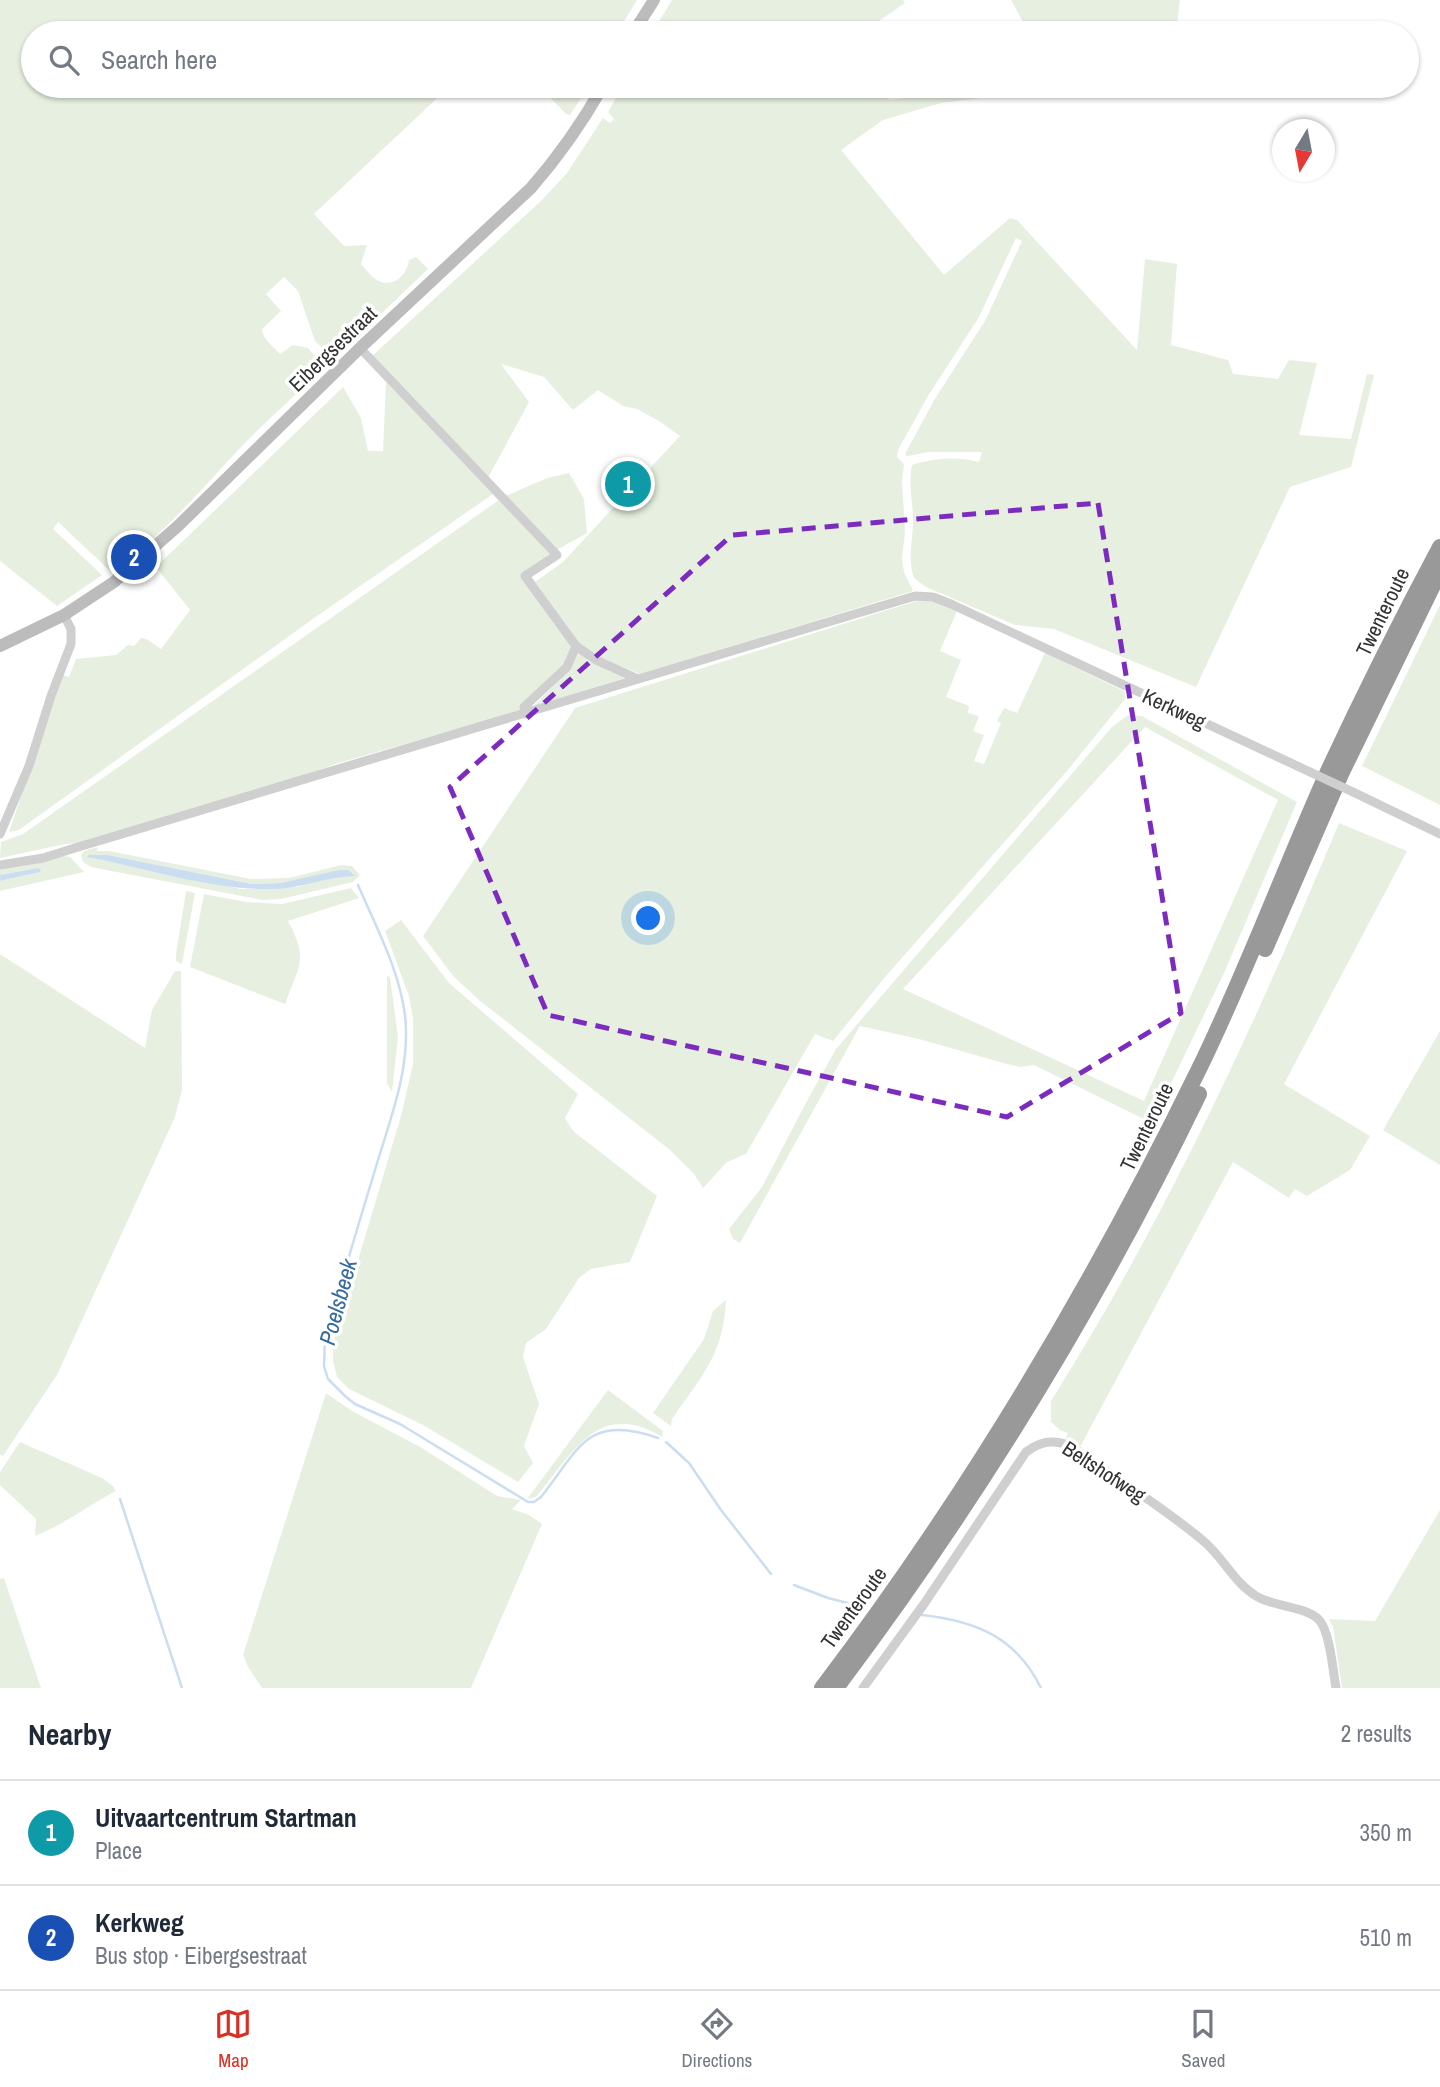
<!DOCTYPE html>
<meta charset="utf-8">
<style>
body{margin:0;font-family:"Archivo Narrow",sans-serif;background:#f6f6f7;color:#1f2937}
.compass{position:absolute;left:1272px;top:119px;width:63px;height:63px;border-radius:50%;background:#fff;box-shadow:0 2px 5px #0004;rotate:190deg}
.you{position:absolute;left:649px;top:919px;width:24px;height:24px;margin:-18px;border:5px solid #fff;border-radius:50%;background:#1a73e8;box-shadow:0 0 0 10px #1a73e833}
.badge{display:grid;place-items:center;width:46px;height:46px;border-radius:50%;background:#d93025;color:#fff;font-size:23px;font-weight:700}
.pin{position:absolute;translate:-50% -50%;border:4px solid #fff;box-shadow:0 2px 7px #0006}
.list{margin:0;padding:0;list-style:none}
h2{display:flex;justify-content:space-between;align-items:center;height:91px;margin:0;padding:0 28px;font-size:30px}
h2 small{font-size:23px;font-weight:400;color:#747a83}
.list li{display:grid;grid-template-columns:46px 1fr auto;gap:21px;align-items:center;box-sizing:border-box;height:105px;padding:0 28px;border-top:2px solid #e0e1e3}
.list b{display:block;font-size:26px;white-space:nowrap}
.list p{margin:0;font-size:23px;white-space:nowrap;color:#747a83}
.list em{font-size:23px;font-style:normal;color:#747a83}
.icon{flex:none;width:38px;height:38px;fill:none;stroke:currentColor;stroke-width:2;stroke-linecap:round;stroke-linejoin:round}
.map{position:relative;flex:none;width:1440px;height:1688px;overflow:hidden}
.search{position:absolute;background:#fff;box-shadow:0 2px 5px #0004;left:21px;right:21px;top:21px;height:77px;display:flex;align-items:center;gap:18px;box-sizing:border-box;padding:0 24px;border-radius:38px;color:#747a83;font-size:26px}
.sheet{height:301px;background:#fff}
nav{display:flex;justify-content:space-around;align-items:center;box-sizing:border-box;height:98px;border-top:2px solid #e0e1e3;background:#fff;font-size:19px;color:#747a83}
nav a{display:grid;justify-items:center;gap:4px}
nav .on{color:#d93025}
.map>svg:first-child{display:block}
.green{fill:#e7f0e0;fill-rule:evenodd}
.water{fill:#cbdef1}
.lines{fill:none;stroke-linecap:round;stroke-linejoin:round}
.stream{stroke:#cbdef1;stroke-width:2.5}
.street{stroke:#cfcfcf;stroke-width:9}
.secondary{stroke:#bcbcbc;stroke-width:12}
.highway{stroke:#999;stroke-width:16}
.street-bridge{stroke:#cfcfcf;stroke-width:9}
.marked{fill:none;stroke:#7b2cbf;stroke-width:5;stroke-dasharray:14 9;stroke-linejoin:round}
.labels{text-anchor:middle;stroke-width:7;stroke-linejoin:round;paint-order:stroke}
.street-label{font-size:21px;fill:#323232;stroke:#fff}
.water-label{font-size:23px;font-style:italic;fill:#366b9e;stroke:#fff}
</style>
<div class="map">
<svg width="1440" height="1688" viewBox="0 0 1440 1688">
<rect width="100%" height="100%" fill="#fff"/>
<path class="green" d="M0,0H637L617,33H520L512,24L506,33H33V86H450L314,214L344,246L367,245L361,264C366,269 371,277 377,280C393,289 407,275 409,260L416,257L428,269L334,359L315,341L298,291L284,277L266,294L281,311L262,329C263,340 273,346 280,354L293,345L308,348L325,367C298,393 269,418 243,445C214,475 144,559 108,569L58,522L53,529L102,575L57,606L0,561Z
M672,0H903L905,3L880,20V29L873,33H652Z
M1011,0H1180L1176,33H1029Z
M539,86H589L570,115L566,114Z
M623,86H881L889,100L1010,86H1164L1167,96L1099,87L1006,95L941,103L883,120L841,150L944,275L1010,218L1017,220L1137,350L1145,259L1177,264L1171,345L1228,360L1233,374L1278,379L1289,360L1317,363L1299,435L1351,439L1367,374L1374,375L1351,467L1290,487L1196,687L1054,629L1015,625L926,587L914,578C907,558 913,541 913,521C913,502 908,484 912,465C933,458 958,456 979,462L982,452H928L908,456H906V452L936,397L985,321L1022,241L1016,238L979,317L928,396L898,450L897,457L904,464L902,481L905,531L902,559L904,572L913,591L640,674L597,657L581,646L535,582L563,562L680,436L659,421L637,409L623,406L598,390L573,410L544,377L501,364L529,402L488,478L372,356L541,201L567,173L603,118L610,123L614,119L608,112Z
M386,382L493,494L317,616L19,830L9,832L62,675L69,677L76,659L116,655L128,645L134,646L141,638L147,639L161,649L190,610L156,567L343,387L361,418L368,451H383Z
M569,473L584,499L587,533L557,550L506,496L547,478Z
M499,500L552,555L522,576L572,644L570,655L565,663L523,710L335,764L306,775L84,843L65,844L0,858L1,842L23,834Z
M926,598L957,611L940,651L961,660L946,697L969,706L968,713L979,716L973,731L984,735L974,761L984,764L1001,723L997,721L1004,708L1017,713L1045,653L1124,691L1126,698L1067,771L886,976L833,1041L815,1034L746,1154L727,1162L703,1188L694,1174L670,1150L479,1000L454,977L423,936L575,708Z
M1440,605V805L1362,766Z
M579,650L588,661L628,677L534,706L571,668Z
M1128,715L1142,716L1297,802L1224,973L1152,1123L1034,1065L1020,1067L1007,1064L919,1039L860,1026L740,1243L733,1239L729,1229L762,1187L809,1097L836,1049L1112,727ZM1145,727L1278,800L1144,1101L903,989Z
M1339,823L1407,851L1284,1084L1370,1136L1350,1170L1307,1196L1295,1189L1289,1198L1233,1162L1073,1460L1061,1453L1068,1433L1060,1430L1051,1422V1401C1166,1218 1256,1023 1339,823Z
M98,847L97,851H109L251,879L289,878L341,865L352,866L360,875L353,882L281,899L262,900L91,867L83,862L81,855L84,851ZM89,855H108L252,884L281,883L354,873L352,876L341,875L298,887L241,889Z
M64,856L70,857L84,872L0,891V881L40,872L37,868L0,875V869Z
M351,888L359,898L288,921C309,960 299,965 285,1004L190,967L204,894L246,902L282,904Z
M186,891L195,893L182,964L176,961V954Z
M401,920L449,983L578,1094L565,1118L573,1131L657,1196L630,1262L591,1269L579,1278L546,1329L526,1343L523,1357L539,1404L524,1446L533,1463L518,1482L423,1425L349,1389L337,1377L333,1361V1344L401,1116L413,1064V1019L409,996L385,931Z
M0,954L145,1048L152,1010L175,971H181L182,1090L175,1117L57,1375L3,1456L0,1454Z
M387,976L390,977L398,1037L392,1092L387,1083Z
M1440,1031V1165L1383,1130Z
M726,1300C724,1354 701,1377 672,1419L671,1426L653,1413L704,1339L713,1311Z
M608,1390L663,1431L662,1437C598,1397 571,1456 536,1497L527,1499Z
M326,1393L352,1411L422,1448L497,1496L521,1500L512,1509L529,1515L542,1524L471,1688H262L248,1667L243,1655Z
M20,1442L102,1478L113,1486L116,1491C89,1505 63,1525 35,1536L36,1519L0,1485V1472Z
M1440,1510V1688H1342L1333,1627L1329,1619L1375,1621Z
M4,1578L41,1688H0V1579Z"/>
<path class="water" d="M89,855H108L252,884L281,883L339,870H348L356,876C329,876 301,889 272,889C216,890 158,872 103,860L87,857Z
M37,868L41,869L40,872L0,881V875Z"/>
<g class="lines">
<path class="stream" d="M358,885C376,927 399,969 405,1015C411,1069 390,1119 375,1170C358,1226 341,1282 325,1339L324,1366L328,1379L345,1396L355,1404L400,1424L528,1502H534L541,1497C579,1449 587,1413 658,1438
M666,1442L689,1463L721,1510L771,1574
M120,1499L182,1688
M794,1585L828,1598L863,1607
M922,1615C976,1621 1016,1637 1041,1688"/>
<path class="street" d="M360,348L557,555L525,576L576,646L596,660L638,679
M525,714L524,707L567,667L576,646
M1353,792L1440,834
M0,834L29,766L51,696L71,644V629L64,615
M0,865L43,858L75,848L915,596L933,597L951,604L1310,772
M863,1688L924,1604L1026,1452C1041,1441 1053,1439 1071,1446C1114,1477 1160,1505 1201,1539C1222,1555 1233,1582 1256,1596C1273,1607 1308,1606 1320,1621C1330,1634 1333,1671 1336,1688"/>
<path class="secondary" d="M633,33L654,0
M0,646L64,615L114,582L178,526L360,348L531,188C559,156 582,123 603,86"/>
<path class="highway" d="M1265,949L1341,774L1440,571
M822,1688C968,1496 1093,1286 1199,1069C1247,971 1284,869 1329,769C1364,694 1401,620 1440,547
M836,1688C976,1502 1098,1303 1199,1094"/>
<path class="street-bridge" d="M1310,772L1353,792"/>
</g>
<path class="marked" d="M1098,503L1181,1013L1007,1117L548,1015L450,787L732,535Z"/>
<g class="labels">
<g class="street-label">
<text transform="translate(333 349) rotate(-44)" y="7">Eibergsestraat</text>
<text transform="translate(1383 612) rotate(-64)" y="7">Twenteroute</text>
<text transform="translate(1174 709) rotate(25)" y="7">Kerkweg</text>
<text transform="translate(1147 1127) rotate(-64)" y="7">Twenteroute</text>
<text transform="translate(1104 1472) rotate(33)" y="7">Beltshofweg</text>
<text transform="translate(854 1608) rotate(-54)" y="7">Twenteroute</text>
</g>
<g class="water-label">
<text transform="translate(338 1302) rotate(-75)" y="8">Poelsbeek</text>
</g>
</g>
</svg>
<svg class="compass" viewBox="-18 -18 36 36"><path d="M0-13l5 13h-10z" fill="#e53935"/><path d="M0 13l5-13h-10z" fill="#747a83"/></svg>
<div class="you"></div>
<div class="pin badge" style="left:628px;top:484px;background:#0f9aa8">1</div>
<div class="pin badge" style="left:134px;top:557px;background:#1a4fb4">2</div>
<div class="search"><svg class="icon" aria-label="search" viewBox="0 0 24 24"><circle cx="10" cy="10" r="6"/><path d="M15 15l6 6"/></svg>Search here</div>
</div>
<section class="sheet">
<h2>Nearby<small>2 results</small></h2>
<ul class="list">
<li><span class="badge" style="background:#0f9aa8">1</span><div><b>Uitvaartcentrum Startman</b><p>Place</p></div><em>350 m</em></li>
<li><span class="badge" style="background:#1a4fb4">2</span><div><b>Kerkweg</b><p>Bus stop · Eibergsestraat</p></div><em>510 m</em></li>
</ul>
</section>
<nav>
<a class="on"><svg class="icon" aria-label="map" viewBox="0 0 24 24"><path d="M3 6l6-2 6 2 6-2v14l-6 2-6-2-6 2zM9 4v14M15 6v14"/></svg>Map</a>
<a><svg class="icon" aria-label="directions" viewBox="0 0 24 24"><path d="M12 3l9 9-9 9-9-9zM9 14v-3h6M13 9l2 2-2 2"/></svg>Directions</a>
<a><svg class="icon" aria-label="saved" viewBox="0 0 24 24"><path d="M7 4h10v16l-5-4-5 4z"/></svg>Saved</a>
</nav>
